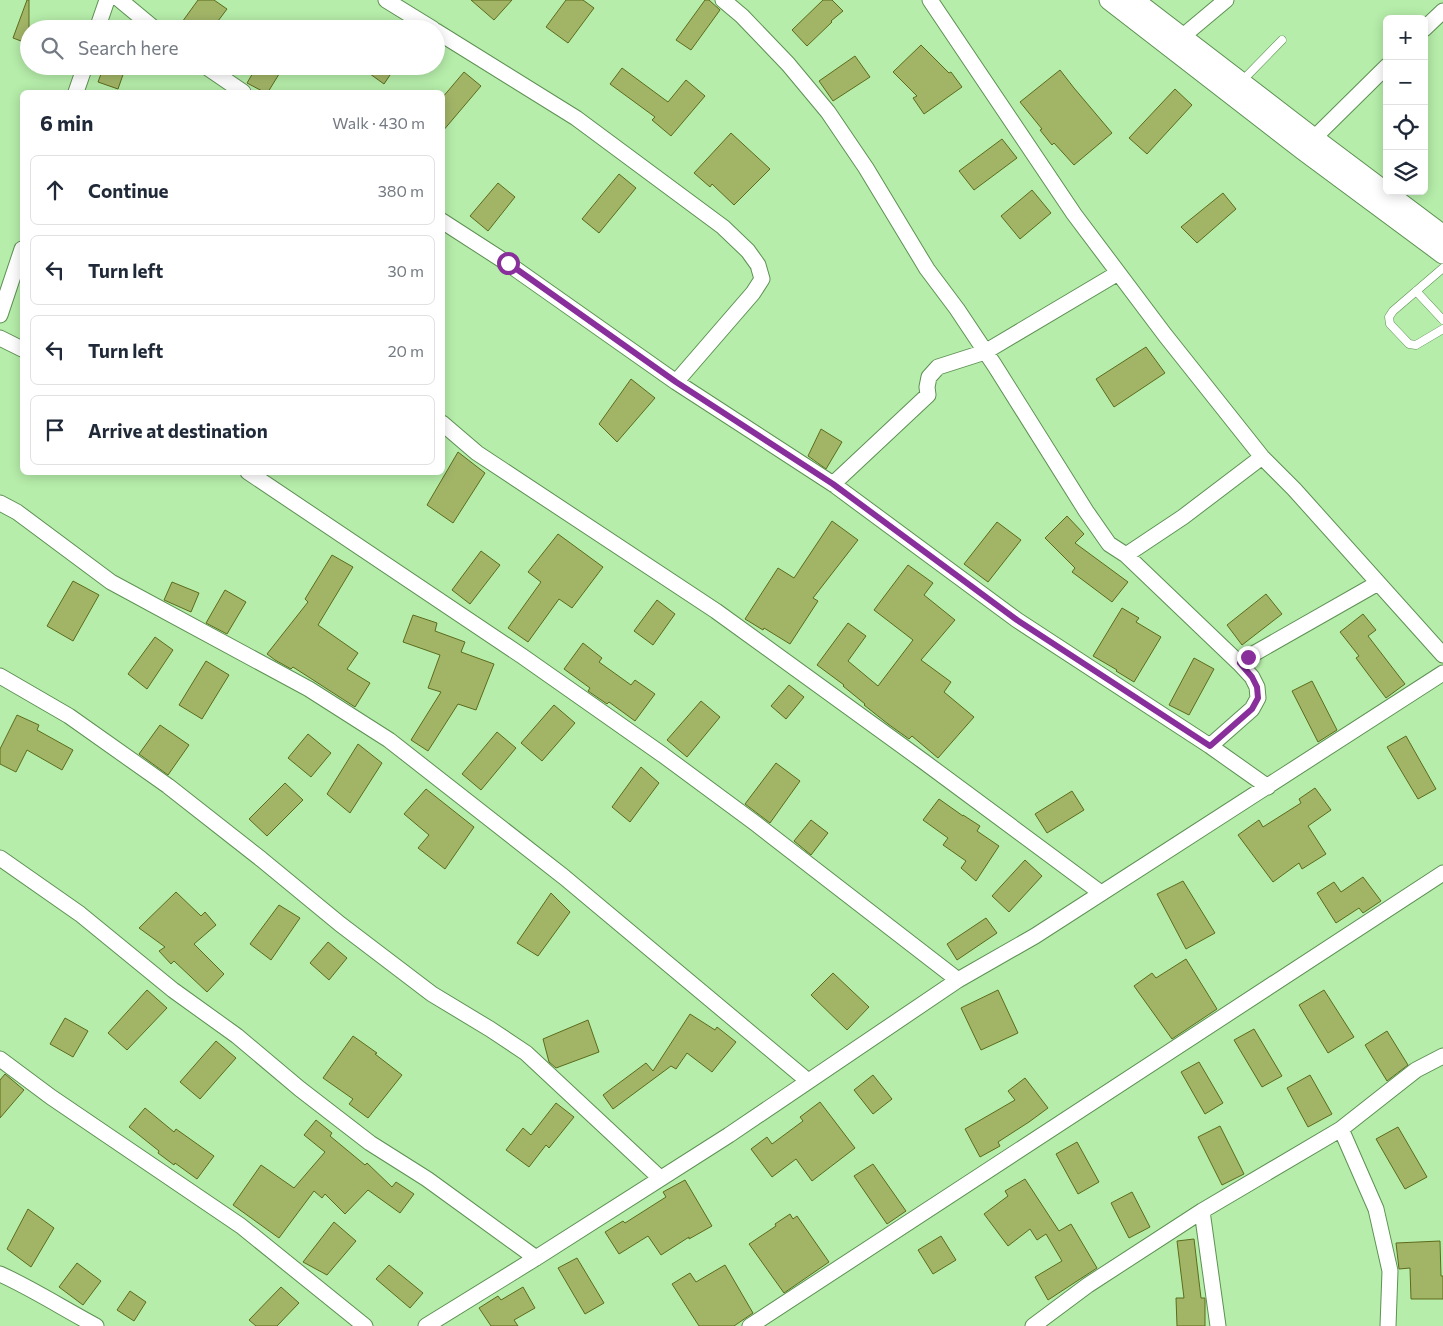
<!DOCTYPE html>
<meta charset="utf-8">
<style>
body{margin:0;font-family:Commissioner,sans-serif;background:#f2f2f3;color:#1f2937}
.controls{position:absolute;right:15px;top:15px;display:grid;overflow:hidden;border-radius:8px;box-shadow:0 2px 12px #0003}
.controls button{width:45px;height:45px;display:grid;place-items:center;padding:0;border:0;border-bottom:1px solid #e0e1e3;background:#fff;color:#1f2937;font:25px sans-serif}
.stop{position:absolute;width:15px;height:15px;margin:-11px;border:4px solid #882f9b;border-radius:50%;background:#fff}
.stop.end{background:#882f9b;border-color:#fff;box-shadow:0 1px 5px #0008}
.list{margin:0;padding:0;list-style:none}
h2{display:flex;justify-content:space-between;align-items:center;height:65px;margin:0;padding:0 20px;font-size:21px}
h2 small{font-size:16px;font-weight:400;color:#747a83}
.list li{display:grid;grid-template-columns:32px 1fr auto;gap:15px;align-items:center;box-sizing:border-box;height:70px;margin:0 10px 10px;padding:0 10px;border:1px solid #e0e1e3;border-radius:8px}
.list b{display:block;font-size:19px;white-space:nowrap}
.list em{font-size:16px;font-style:normal;color:#747a83}
.icon{flex:none;width:28px;height:28px;fill:none;stroke:currentColor;stroke-width:2;stroke-linecap:round;stroke-linejoin:round}
.map{position:relative;flex:none;width:1443px;height:1326px;overflow:hidden}
.search{position:absolute;background:#fff;box-shadow:0 2px 12px #0003;left:20px;top:20px;width:425px;height:55px;display:flex;align-items:center;gap:12px;box-sizing:border-box;padding:0 18px;border-radius:28px;color:#747a83;font-size:19px}
.panel{position:absolute;background:#fff;box-shadow:0 2px 12px #0003;left:20px;top:90px;width:425px;height:385px;border-radius:8px}
.map>svg:first-child{display:block}
.building{fill:#a2b567;stroke:#5c6c1b}
.lines{fill:none;stroke-linecap:round;stroke-linejoin:round}
.service-casing{stroke:#5d9153;stroke-width:9}
.minor-casing{stroke:#5d9153;stroke-width:17}
.tertiary-casing{stroke:#5d9153;stroke-width:21}
.service{stroke:#fff;stroke-width:8}
.minor{stroke:#fff;stroke-width:15}
.tertiary{stroke:#fff;stroke-width:19}
.route{stroke:#882f9b;stroke-width:6}
</style>
<div class="map">
<svg width="1443" height="1326" viewBox="0 0 1443 1326">
<rect width="100%" height="100%" fill="#b6edaa"/>
<path class="building" d="M27,0H29V44L13,38Z
M198,0H214L227,9L212,29H177Z
M471,0H512L494,20Z
M566,0H583L594,8L568,43L546,27Z
M705,0H709L720,10L691,50L676,40Z
M823,0H832L843,11L831,21L832,22L807,46L792,30Z
M921,45L949,73L951,72L962,87L924,114L913,98L917,96L893,72Z
M855,56L870,77L833,101L819,81Z
M104,66H126L118,89L98,82Z
M257,66H284L268,92H264L247,83Z
M359,66H396L384,84Z
M622,68L668,102L686,80L705,96L671,136L652,120L655,117L610,84Z
M1060,70L1074,88L1112,133L1074,165L1054,143L1052,145L1040,130L1042,129L1020,102Z
M464,72L481,86L442,132V98Z
M1175,89L1192,105L1147,154L1129,138Z
M731,133L770,169L734,205L712,184L710,187L694,173Z
M1002,139L1017,158L974,190L959,171Z
M619,174L636,188L599,233L582,219Z
M498,183L515,197L488,231L470,216Z
M1032,190L1051,213L1020,239L1001,216Z
M1223,193L1236,209L1197,243L1181,227Z
M1146,347L1165,373L1114,407L1096,379Z
M631,379L655,398L617,442L599,424Z
M821,429L842,442L826,469L808,456Z
M458,452L485,473L453,523L427,505Z
M1067,516L1084,534L1075,543L1128,582L1112,602L1072,572L1075,568L1045,538Z
M832,521L858,540L813,598L818,601L790,644L764,628L763,630L745,619L778,568L794,578Z
M997,522L1021,540L988,582L964,564Z
M558,534L603,567L572,608L559,599L528,642L508,628L541,582L528,572Z
M481,551L500,565L470,604L452,590Z
M332,555L353,567L318,625L358,653L347,669L370,683L355,707L293,667L291,669L275,660L267,654L308,602L305,599Z
M908,565L933,583L924,595L955,620L921,660L951,682L944,692L974,717L938,758L912,736L909,739L888,724L864,705L865,704L843,686L844,685L817,665L848,623L866,636L848,661L878,686L913,640L874,610Z
M73,581L99,595L73,641L47,626Z
M172,582L199,593L191,612L164,600Z
M225,590L246,602L227,634L206,623Z
M1266,594L1282,614L1242,645L1227,625Z
M657,600L675,614L653,645L634,631Z
M1122,608L1139,618L1136,622L1161,637L1134,682L1116,671L1117,670L1093,656Z
M1363,614L1376,630L1368,636L1405,684L1386,698L1356,658L1359,656L1340,632Z
M413,615L437,623L435,631L465,642L461,652L494,664L476,710L458,704L428,751L411,740L441,692L428,688L440,655L403,642Z
M155,637L173,650L147,689L128,674Z
M583,643L602,658L599,662L631,685L635,680L655,694L635,721L609,702L607,704L588,691L590,688L564,669Z
M1194,658L1214,669L1189,715L1169,705Z
M206,661L229,675L202,719L179,705Z
M1312,681L1337,730L1318,742L1292,691Z
M789,685L804,697L786,719L771,706Z
M701,701L720,717L687,757L667,740Z
M554,705L575,723L542,761L521,743Z
M17,715L39,725L37,730L73,750L62,770L27,750L16,772L0,764V749Z
M160,725L189,745L168,775L139,754Z
M497,732L516,748L481,790L462,774Z
M308,734L331,753L311,777L288,758Z
M1406,736L1436,789L1418,799L1387,747Z
M358,744L382,763L350,813L327,794Z
M776,763L800,781L770,823L745,804Z
M641,767L659,783L630,822L612,807Z
M285,783L303,800L267,836L249,819Z
M1315,788L1331,810L1308,826L1326,854L1302,869L1299,863L1273,882L1238,835L1259,820L1263,827L1301,803L1299,799Z
M426,789L474,827L445,869L418,848L429,835L404,814Z
M1072,791L1084,810L1047,833L1035,814Z
M939,799L963,816V815L980,826L977,831L999,846L976,881L961,868L966,861L943,845L948,838L923,820Z
M811,820L828,833L811,855L794,841Z
M1025,860L1042,876L1009,912L992,896Z
M1363,877L1381,901L1363,913L1359,908L1336,923L1317,893L1334,882L1341,892Z
M1183,881L1215,933L1186,949L1157,894Z
M176,892L201,916L205,912L216,925L194,944L224,974L207,992L174,961L171,964L159,951L165,947L139,928Z
M551,893L570,912L538,956L517,943Z
M279,905L300,918L271,960L250,944Z
M986,918L997,933L957,960L947,944Z
M328,942L347,958L329,980L310,963Z
M1186,959L1217,1009L1172,1039L1134,986L1152,973L1156,978Z
M833,973L869,1007L847,1030L811,995Z
M147,990L167,1008L127,1050L108,1033Z
M998,990L1018,1033L981,1050L961,1008Z
M1324,990L1354,1037L1328,1053L1299,1005Z
M690,1014L715,1030L717,1027L736,1042L712,1072L687,1053L676,1069L671,1066L613,1109L603,1095L646,1063L653,1071Z
M65,1018L88,1031L73,1057L50,1044Z
M588,1020L599,1052L556,1068L549,1062L543,1039Z
M1254,1029L1282,1076L1262,1087L1234,1040Z
M1387,1031L1408,1065L1387,1081L1365,1045Z
M353,1036L377,1053L375,1054L402,1075L368,1118L349,1104L353,1099L323,1078Z
M216,1041L236,1058L200,1099L180,1082Z
M1199,1062L1223,1103L1205,1114L1181,1072Z
M5,1074L24,1090L0,1118V1080Z
M873,1075L892,1099L873,1114L854,1090Z
M1310,1075L1332,1114L1308,1127L1287,1088Z
M1025,1078L1048,1108L1029,1122L998,1142L1000,1146L980,1157L965,1129L1015,1100L1008,1091Z
M820,1102L855,1148L812,1181L796,1159L772,1177L751,1149L767,1137L772,1144L803,1121L800,1117Z
M556,1103L574,1117L549,1148L546,1145L529,1167L506,1150L523,1128L531,1135Z
M145,1108L174,1132L176,1129L214,1156L197,1179L175,1163L174,1165L158,1153L159,1151L129,1127Z
M316,1120L332,1133L330,1136L365,1165L367,1163L392,1187L396,1182L414,1194L400,1213L368,1190L345,1214L325,1194L322,1198L314,1191L279,1238L233,1205L261,1165L294,1188L325,1152L304,1135Z
M1220,1126L1244,1174L1222,1185L1198,1137Z
M1398,1127L1427,1177L1405,1189L1376,1139Z
M1077,1142L1099,1182L1078,1194L1056,1154Z
M873,1164L906,1211L887,1224L854,1176Z
M1025,1179L1059,1231L1071,1224L1097,1268L1048,1300L1035,1277L1062,1261L1046,1234L1037,1240L1030,1229L1008,1246L984,1214L1008,1196L1005,1191Z
M685,1180L712,1226L689,1239V1237L661,1255L648,1236L619,1254L605,1232L623,1221L625,1223L666,1197L663,1192Z
M1132,1192L1150,1227L1129,1238L1111,1203Z
M28,1209L54,1228L31,1267L7,1249Z
M790,1214L793,1219L797,1216L829,1262L784,1293L749,1244L776,1226L775,1224Z
M334,1222L356,1241L327,1275L303,1262Z
M941,1236L956,1260L933,1274L918,1250Z
M1194,1239L1201,1298H1205V1326H1177L1176,1298H1184L1177,1241Z
M1440,1241L1441,1276H1443V1299H1411L1410,1268L1399,1269L1396,1243Z
M577,1258L604,1303L585,1314L558,1268Z
M77,1263L101,1281L83,1305L59,1287Z
M389,1265L423,1293L410,1308L376,1279Z
M725,1265L753,1313L734,1326H699L672,1284L690,1273L696,1282Z
M281,1287L299,1303L277,1326H256L249,1320Z
M523,1287L535,1308L514,1320L518,1326H491L479,1308L498,1296L501,1300Z
M130,1291L146,1302L134,1321L117,1310Z"/>
<g class="lines">
<g class="service-casing">
<path id="service" d="M1241,82L1282,40
M1443,268L1393,311L1389,317L1390,324L1409,344L1416,345L1443,329
M1416,291L1443,320"/>
</g>
<g class="minor-casing">
<path id="minor" d="M120,0L155,29
M386,0L433,29
M723,0L742,16L788,64L828,112L866,168L927,269L957,309L995,366L1086,511L1109,544L1126,555L1183,517L1262,457
M930,0L1074,214L1165,335L1262,457L1294,489L1443,655
M97,29L107,0
M1424,29L1443,11
M436,31L576,118L723,227L748,251L758,265L762,279L753,293L676,382
M1183,36L1226,0
M205,66L243,92
M76,92L85,66
M1314,138L1387,66
M442,221L507,263L676,382L833,484L1017,620L1210,746L1268,787
M0,315L22,249
M0,338L22,349
M442,423L477,453L716,611L923,761L1101,893
M248,472L522,656L663,755L755,823L958,980
M833,484L928,395L927,387L929,377L938,367L985,352L1118,273
M0,503L17,512L111,582L309,689L389,740L564,877L808,1081
M1126,555L1239,663L1248,657L1378,583
M0,676L69,716L168,786L261,859L340,924L432,994L490,1029L526,1053L660,1178
M1210,746L1252,709L1258,698L1257,687L1252,677L1239,663
M0,858L80,914L173,990L237,1036L300,1089L370,1143L427,1179L536,1258
M0,1059L51,1097L241,1226L365,1326
M1341,1129L1376,1209L1390,1271L1388,1326
M1202,1211L1218,1326
M0,1274C33,1289 64,1309 96,1326
M426,1326L536,1258L729,1135L958,980L1035,936L1443,673
M750,1326L1443,873
M1033,1326L1088,1285L1202,1211L1341,1129L1416,1070L1443,1056"/>
</g>
<g class="tertiary-casing">
<path id="tertiary" d="M1109,0L1304,151L1443,254
M1134,0L1314,138L1443,235"/>
</g>
<use href="#service" class="service"/>
<use href="#minor" class="minor"/>
<use href="#tertiary" class="tertiary"/>
</g>
<g class="lines">
<path class="route" d="M508,263L676,382L833,484L1017,620L1210,746L1252,709L1258,698L1257,687L1252,677L1240,663L1248,657"/>
</g>
</svg>
<div class="controls">
<button>+</button>
<button>−</button>
<button><svg class="icon" aria-label="locate" viewBox="0 0 24 24"><circle cx="12" cy="12" r="6"/><path d="M12 2v4M12 18v4M2 12h4M18 12h4"/></svg></button>
<button><svg class="icon" aria-label="layers" viewBox="0 0 24 24"><path d="M12 4l9 5-9 5-9-5zM3 14l9 5 9-5"/></svg></button>
</div>
<div class="stop" style="left:508px;top:263px"></div>
<div class="stop end" style="left:1248px;top:657px"></div>
<div class="search"><svg class="icon" aria-label="search" viewBox="0 0 24 24"><circle cx="10" cy="10" r="6"/><path d="M15 15l6 6"/></svg>Search here</div>
<section class="panel">
<h2>6 min<small>Walk · 430 m</small></h2>
<ul class="list">
<li><svg class="icon" aria-label="ahead" viewBox="0 0 24 24"><path d="M12 20V5M6 11l6-6 6 6"/></svg><div><b>Continue</b></div><em>380 m</em></li>
<li><svg class="icon" aria-label="left" viewBox="0 0 24 24"><path d="M17 20v-9H6M10 6l-5 5 5 5"/></svg><div><b>Turn left</b></div><em>30 m</em></li>
<li><svg class="icon" aria-label="left" viewBox="0 0 24 24"><path d="M17 20v-9H6M10 6l-5 5 5 5"/></svg><div><b>Turn left</b></div><em>20 m</em></li>
<li><svg class="icon" aria-label="arrive" viewBox="0 0 24 24"><path d="M6 21V4h12l-3 4 3 4H6"/></svg><div><b>Arrive at destination</b></div></li>
</ul>
</section>
</div>
